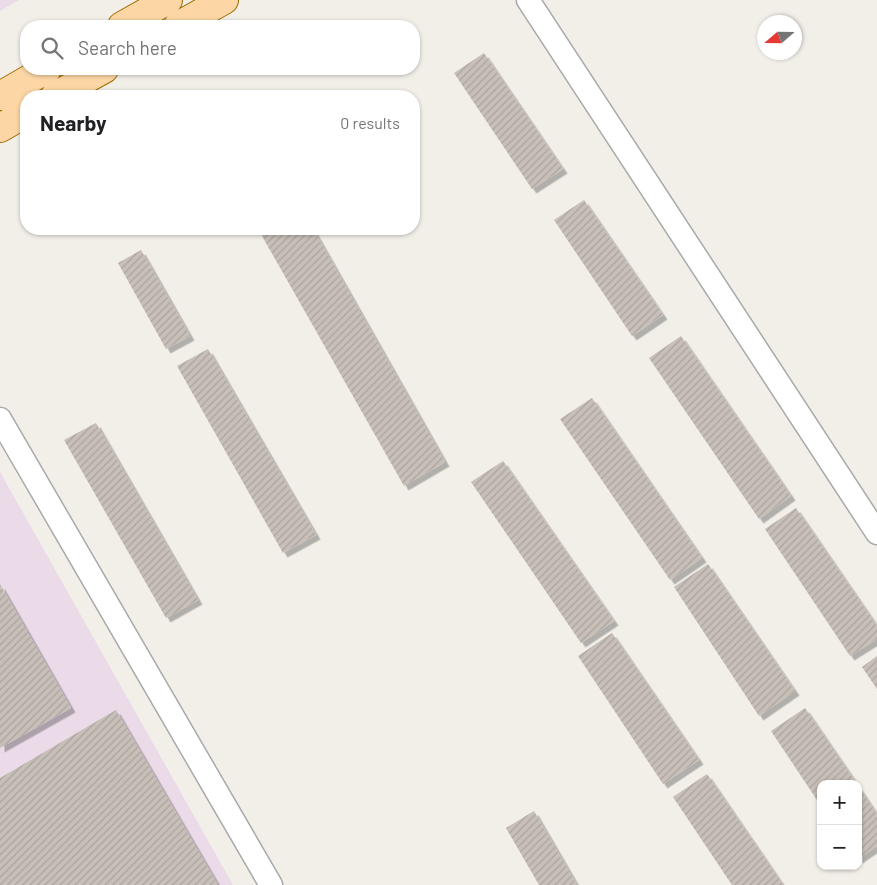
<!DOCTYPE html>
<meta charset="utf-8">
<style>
body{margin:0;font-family:Barlow,sans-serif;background:#f6f6f6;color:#202124}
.controls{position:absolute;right:15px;bottom:15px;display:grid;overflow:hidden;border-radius:10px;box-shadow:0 1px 4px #0004}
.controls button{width:45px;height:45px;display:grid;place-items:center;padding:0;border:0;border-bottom:1px solid #e0e0e0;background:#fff;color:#202124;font:25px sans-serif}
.compass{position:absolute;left:757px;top:15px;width:45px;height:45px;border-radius:50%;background:#fff;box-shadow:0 1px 4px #0004;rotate:250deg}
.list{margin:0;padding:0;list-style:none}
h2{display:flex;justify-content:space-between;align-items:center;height:65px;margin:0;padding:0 20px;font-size:21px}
h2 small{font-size:16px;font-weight:400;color:#757577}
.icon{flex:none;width:28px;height:28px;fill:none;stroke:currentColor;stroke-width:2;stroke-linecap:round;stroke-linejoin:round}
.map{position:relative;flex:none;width:877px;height:885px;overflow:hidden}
.search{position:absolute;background:#fff;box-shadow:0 1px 4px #0004;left:20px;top:20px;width:400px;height:55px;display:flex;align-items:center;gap:12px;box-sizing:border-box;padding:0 18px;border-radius:20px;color:#757577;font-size:19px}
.panel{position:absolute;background:#fff;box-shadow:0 1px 4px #0004;left:20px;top:90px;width:400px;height:145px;border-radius:20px}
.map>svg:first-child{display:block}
.industrial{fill:#ebdbe8}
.building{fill:url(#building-hatch);filter:url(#shadow)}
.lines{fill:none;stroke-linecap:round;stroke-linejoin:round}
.street-casing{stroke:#a9a9a9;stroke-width:25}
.primary-casing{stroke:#a06b00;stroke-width:30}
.street{stroke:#fff;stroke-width:22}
.primary{stroke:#fcd6a4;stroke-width:28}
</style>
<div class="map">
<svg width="877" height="885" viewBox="0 0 877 885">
<defs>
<pattern id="building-hatch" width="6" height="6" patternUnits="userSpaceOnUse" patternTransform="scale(1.25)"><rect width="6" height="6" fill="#c7bfb8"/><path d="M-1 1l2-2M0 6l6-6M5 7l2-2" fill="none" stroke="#aba49e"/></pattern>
<filter id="shadow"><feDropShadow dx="4.5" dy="4.5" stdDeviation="0" flood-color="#0004"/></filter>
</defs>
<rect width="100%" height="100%" fill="#f2efe9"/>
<path class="industrial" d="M0,0H19L0,11Z
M0,472L233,885H0Z"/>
<path class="building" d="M484,53L563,169L532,189L454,73Z
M584,200L663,315L632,336L554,220Z
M258,229H313L445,462L404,486Z
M141,250L190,336L166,349L118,263Z
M681,336L791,496L759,519L649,358Z
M208,349L316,535L283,553L177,366Z
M592,398L702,558L670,580L560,419Z
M96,423L198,600L166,618L64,440Z
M503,461L614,621L581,643L471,482Z
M796,508L877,626V639L850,656L765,529Z
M708,564L795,691L759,716L674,587Z
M0,584L71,708L0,748Z
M612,633L699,760L663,784L578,656Z
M877,656V689L862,667Z
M805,708L857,784H821V806L771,731Z
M116,710L218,885H0V778Z
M707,774L783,885H732L673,797Z
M858,786L877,814V846L858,859Z
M534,811L577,885H539L506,828Z"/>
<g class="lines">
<g class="street-casing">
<path id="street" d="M528,0L877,533
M0,419L271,885"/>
</g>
<g class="primary-casing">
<path id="primary" d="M122,26L168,0
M178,26L224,0
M0,96L47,69
M55,96L104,69
M0,128L26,113"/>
</g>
<use href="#street" class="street"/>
<use href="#primary" class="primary"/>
</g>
</svg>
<div class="controls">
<button>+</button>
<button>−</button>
</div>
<svg class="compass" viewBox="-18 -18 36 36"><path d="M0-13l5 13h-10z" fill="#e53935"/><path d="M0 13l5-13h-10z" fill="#757577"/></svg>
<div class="search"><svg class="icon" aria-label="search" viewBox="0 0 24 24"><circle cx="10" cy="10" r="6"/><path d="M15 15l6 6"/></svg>Search here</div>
<section class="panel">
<h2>Nearby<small>0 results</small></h2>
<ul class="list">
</ul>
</section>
</div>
